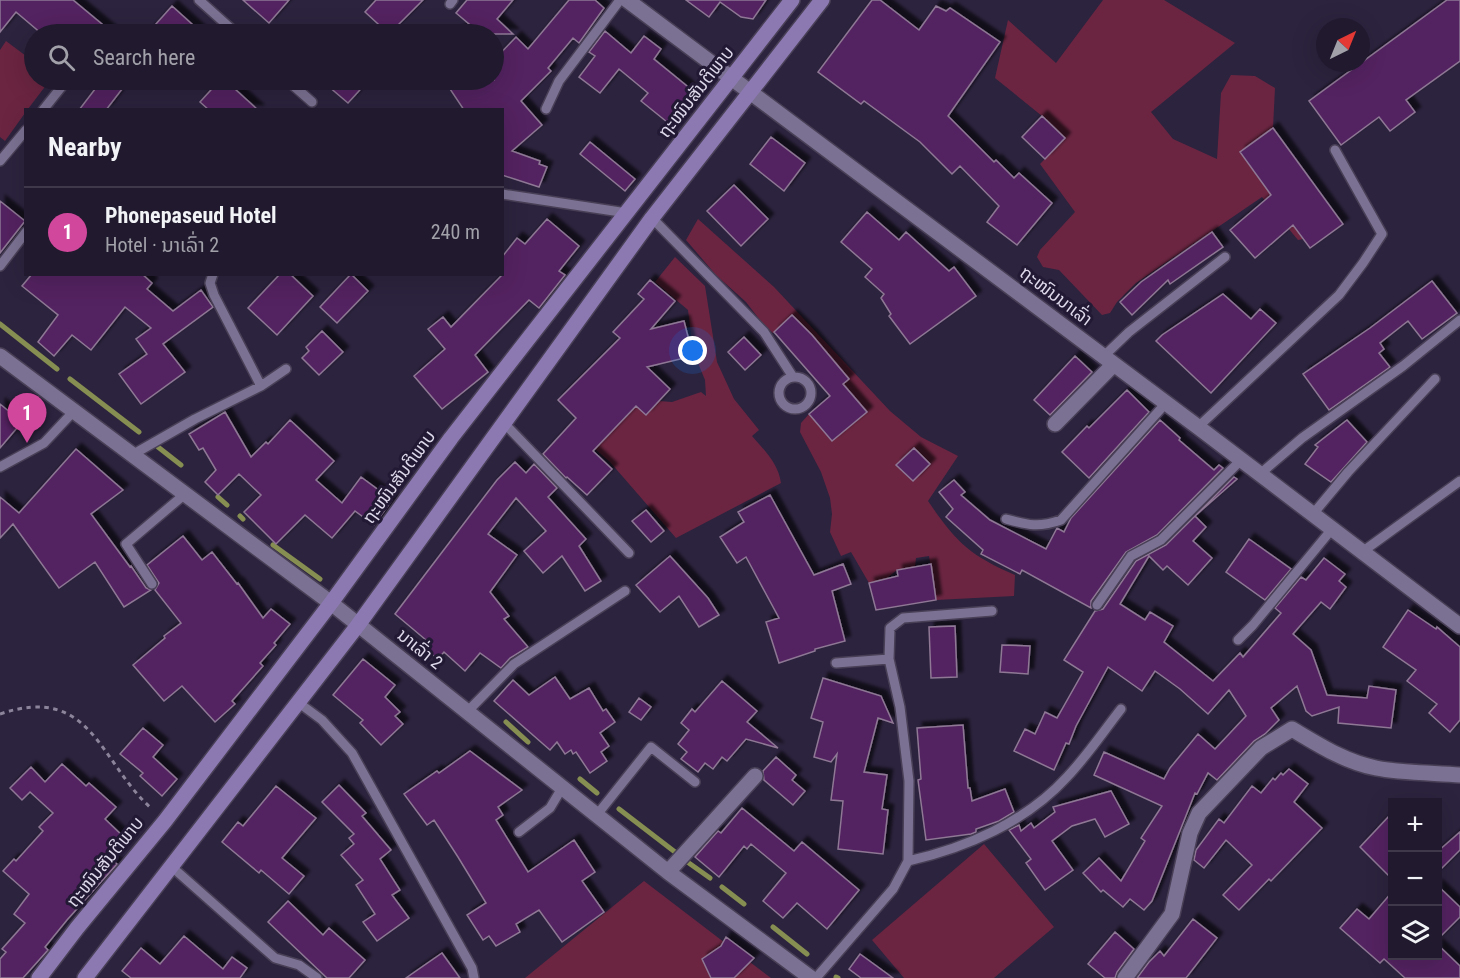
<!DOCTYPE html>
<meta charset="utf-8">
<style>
body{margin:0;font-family:"Roboto Condensed","Noto Sans Lao",sans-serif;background:#2d273a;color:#f1f3f6}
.controls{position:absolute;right:18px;bottom:18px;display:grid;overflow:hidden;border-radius:0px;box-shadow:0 6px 24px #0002}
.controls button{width:54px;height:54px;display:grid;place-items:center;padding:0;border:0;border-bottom:2px solid #3e384a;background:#211a2e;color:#f1f3f6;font:30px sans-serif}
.compass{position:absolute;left:1316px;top:18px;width:54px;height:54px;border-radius:50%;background:#211a2e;box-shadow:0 6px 24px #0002;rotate:43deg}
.you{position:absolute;left:693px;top:351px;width:21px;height:21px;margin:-15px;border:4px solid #fff;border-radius:50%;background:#1a73e8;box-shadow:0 0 0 9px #1a73e833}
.badge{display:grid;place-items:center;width:39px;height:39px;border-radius:50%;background:#2563eb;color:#fff;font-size:20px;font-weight:700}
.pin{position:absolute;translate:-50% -50px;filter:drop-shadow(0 2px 3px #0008)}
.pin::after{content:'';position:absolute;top:32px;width:21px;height:18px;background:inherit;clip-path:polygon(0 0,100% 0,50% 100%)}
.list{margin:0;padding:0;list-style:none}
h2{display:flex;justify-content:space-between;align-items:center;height:78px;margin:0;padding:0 24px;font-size:26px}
h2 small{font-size:20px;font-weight:400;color:#a2a1aa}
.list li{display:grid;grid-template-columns:39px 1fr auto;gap:18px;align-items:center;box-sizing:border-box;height:90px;padding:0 24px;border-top:2px solid #3e384a}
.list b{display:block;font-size:22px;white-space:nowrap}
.list p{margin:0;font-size:20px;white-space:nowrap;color:#a2a1aa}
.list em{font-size:20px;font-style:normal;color:#a2a1aa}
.icon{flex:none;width:33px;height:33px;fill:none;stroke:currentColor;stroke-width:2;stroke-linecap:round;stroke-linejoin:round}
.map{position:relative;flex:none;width:1460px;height:978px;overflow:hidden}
.search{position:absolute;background:#211a2e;box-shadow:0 6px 24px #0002;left:24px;top:24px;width:480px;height:66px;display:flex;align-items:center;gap:15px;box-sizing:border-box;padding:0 21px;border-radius:33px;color:#a2a1aa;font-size:22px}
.panel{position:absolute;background:#211a2e;box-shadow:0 6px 24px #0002;left:24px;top:108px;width:480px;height:168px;border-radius:0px}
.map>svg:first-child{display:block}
.green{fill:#6b2541;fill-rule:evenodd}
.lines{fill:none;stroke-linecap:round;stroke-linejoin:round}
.stream{stroke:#868e51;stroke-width:5}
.building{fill:#532360;stroke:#8e7895;stroke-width:1.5;filter:url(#shadow)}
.lane-casing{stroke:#494057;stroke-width:12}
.street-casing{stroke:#494057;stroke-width:18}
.secondary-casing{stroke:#494057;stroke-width:18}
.path{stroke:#8b849a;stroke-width:3;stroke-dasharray:4.5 4.5;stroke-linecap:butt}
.lane{stroke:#7b7192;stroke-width:9}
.street{stroke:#7b7192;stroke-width:15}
.secondary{stroke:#8c79b2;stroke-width:15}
.labels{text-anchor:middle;stroke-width:6;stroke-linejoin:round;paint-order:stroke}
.street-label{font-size:18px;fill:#ddd8ea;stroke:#221934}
</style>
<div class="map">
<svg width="1460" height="978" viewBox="0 0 1460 978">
<defs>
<filter id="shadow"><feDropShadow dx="5.5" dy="-5.5" stdDeviation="1.5" flood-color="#0009"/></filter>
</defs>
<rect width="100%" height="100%" fill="#2c233e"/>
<path class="green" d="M1103,0H1164L1235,43L1151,112L1173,139L1217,159L1221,93L1231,75L1255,76L1275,88L1273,128L1240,152L1303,239L1298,240L1262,197L1136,283L1117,302L1110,313L1102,315L1059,270L1043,267L1037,257L1040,250L1075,212L1040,164L1065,138L1042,116L995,78L1008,20L1056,63Z
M6,41L34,62V80H50L28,109L26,110L25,113L5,141L0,137V50Z
M698,219L774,287L890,411L921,437L958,456L928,501C956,542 969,555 1015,575L1014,596L936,600L929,556L916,558L915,567L897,570L887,578L869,583L851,552L841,556L830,532L832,514L830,498L821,472L800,432L801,423L809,414L832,441L867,412L844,385L829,396L849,379L829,357L810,374L812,335L792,315L773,333L763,324L746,302L716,275L686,240ZM913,448L930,464L913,481L897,465Z
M675,257L705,286L717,362L734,399L759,430L752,436C765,451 778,463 781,483L676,538L610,462L595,449L622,421L578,379L593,365L646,415L659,401L672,402L701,392L706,396L705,380L693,351L688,310L655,282Z
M984,844L1054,927L994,978H904L872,940Z
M644,881L771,978H525Z"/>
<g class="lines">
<path class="stream" d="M0,324L57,369
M70,379L139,432
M158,447L181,465
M218,497L227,505
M240,516L243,519
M273,545L320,579
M506,722L528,742
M580,779L597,793
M619,809L675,852
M686,861L710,878
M722,887L744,904
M773,927L807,954
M836,977L838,978"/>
</g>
<path class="building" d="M0,0H73L114,34H42L16,12L0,32Z
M243,0H289L269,23Z
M376,0H423L389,34L365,12Z
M467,0H513L497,19L513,34H454L469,24L456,13Z
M569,0H595L604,8L579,43L573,38L548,68L551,71L521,101L542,125L512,151L540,161L539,164L547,167L539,187L502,175V110H464L444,80H494V60L516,37L528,49Z
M686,0H766L753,19L741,17L720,2L709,17Z
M872,0H880L919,30L936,6L946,11L950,8L1000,42L948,116L994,162L996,160L1014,178L1019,173L1052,203L1017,245L987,222L999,206L960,166L952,174L920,142L864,101L861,104L818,72Z
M1447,0H1460V61L1406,100L1415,112L1390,131L1379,117L1341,145L1309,101Z
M172,6L203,34H147Z
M605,31L631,53L644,36L661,49L654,59L687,86L693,93L692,100L672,126L641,101L648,93L619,69L600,93L579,77L595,56L589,52Z
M102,80H129L106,110H79Z
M220,80H225L258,110H209L200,102Z
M321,80H369L348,103Z
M1042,116L1065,138L1045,159L1022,137Z
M1273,128L1343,224L1310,248L1293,225L1255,258L1230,230L1271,195L1240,152Z
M771,137L805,163L784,191L750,164Z
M590,142L635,179L625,191L580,154Z
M734,185L768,219L741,246L707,211Z
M0,201L25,221L0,253Z
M867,212L899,240L906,232L949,271L954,267L976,296L910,344L889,316L891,314L881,298L884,294L865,277L872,269L841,242Z
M547,219L579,246L559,271L565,275L539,308L529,300L475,355L488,372L442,409L414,376L445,349L428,329L443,317L451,327L502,275V257L517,238L525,244Z
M1212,232L1223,247L1170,284L1168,280L1132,315L1120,302L1141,282Z
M32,274H142L152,283L147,289L173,311L201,290L213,307L163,344L185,372L141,404L119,374L147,354L136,339L151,328L125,307L91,350L72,335L54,356L38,342L58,315L22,286Z
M280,274H290L313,296L277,335L248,308Z
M351,274L368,291L337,323L320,307Z
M650,280L675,301L651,329L684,321L693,356L647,367L670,389L646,415L636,406L593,451L612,469L587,495L567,477L566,478L543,454L576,418L558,400L620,338L613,332L644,299L638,294Z
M1432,281L1457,313L1422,339L1408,321L1380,343L1384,349L1379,353L1390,367L1329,410L1303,374L1370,328Z
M1223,294L1251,319L1260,309L1276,323L1211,393L1156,341L1162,335Z
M792,315L812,335L849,379L843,384L867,412L832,441L809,414L830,396L774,332Z
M322,331L343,352L319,375L302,358L309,351L306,347Z
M744,337L761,355L745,370L728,352Z
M1075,356L1092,372L1050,415L1034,400Z
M1127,390L1149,412L1089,478L1062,452L1087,426L1089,428Z
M0,404L22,422L0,448Z
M225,412L251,457L266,442L268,444L290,420L334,461L316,480L342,503L361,477L392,500L374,525L355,511L332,538L305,515L276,544L244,512L261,495L239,474L218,495L205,482L216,470L203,448L199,450L189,434Z
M1160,420L1180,438L1179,440L1214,470L1219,465L1223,468L1157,535L1126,552L1091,601V608L1022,570L1020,574L981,554L983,550L946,517L953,509L939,492L954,480L965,492L961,495L990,520L1046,549L1057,528L1064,532L1071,518Z
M1347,420L1367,442L1331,482L1305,464L1318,447L1315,445Z
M914,448L930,464L913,481L896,465Z
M76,449L123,490L91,514L130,567L131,566L146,588L151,590L124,607L95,562L59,588L13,524L0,538V497L19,513Z
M515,462L526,473L534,464L557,488L548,497L586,539L579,546L601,581L585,591L562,556L543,573L524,551L546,531L516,498L488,534L517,555L490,592L509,616L504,619L528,647L510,658L501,668L480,653L465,671L444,652L438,659L421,646L426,640L395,614L497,480Z
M1234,477L1237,479L1195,516L1206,527L1193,541L1212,558L1188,585L1167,566L1163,570L1149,556L1120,604L1145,620L1150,612L1173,626L1164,642L1213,681L1240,653L1243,657L1281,613L1275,608L1301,577L1306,580L1324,558L1345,574L1339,581L1346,587L1330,609L1321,602L1293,634L1311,650L1327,695L1367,698L1369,686L1396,690L1391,728L1338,723L1339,707L1312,716L1306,711L1297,686L1271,708L1279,720L1265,734L1254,741L1217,780L1208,773L1197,794L1195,793L1152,901L1144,910L1130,899L1123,907L1103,890L1101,892L1083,873L1099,858L1121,881L1145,841L1141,838L1162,806L1094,775L1104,752L1164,779L1170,768L1198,734L1215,749L1246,716L1229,690L1208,714L1180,689L1155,671L1142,691L1108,667L1076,726L1069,744L1066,743L1054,770L1014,751L1025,729L1035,734L1045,712L1057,718L1083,672L1064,660L1095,611L1103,609L1136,561L1166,545Z
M770,495L814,575L843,564L851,584L832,591L845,641L815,649V651L779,663L766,622L779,618L746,557L737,563L720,537L744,522L738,512Z
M646,510L664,531L651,542L632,521Z
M183,536L202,560L212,552L237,584L238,583L263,618L271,609L290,624L274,643L276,645L260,663L263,666L232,701L235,704L215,722L182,686L164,701L133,665L165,638L164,636L181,623L155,590L159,583L147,565Z
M1249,539L1291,569L1265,600L1226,572Z
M670,556L708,598L719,615L699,627L679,596L660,612L636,585Z
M931,564L936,600L876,610L869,583L898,576L897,570Z
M1408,610L1436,629L1437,627L1460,647V720L1450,732L1429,713L1437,704L1407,681L1416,670L1383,647Z
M955,626L957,677L931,678L929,627Z
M1002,645L1030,646L1028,674L1000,672Z
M363,659L395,685L385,697L400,712L395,716L403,724L381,745L360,723L363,720L333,695Z
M555,677L570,699L589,688L603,711L606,709L615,722L600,733L609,746L601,752L607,761L590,773L576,752L573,754L571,750L565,754L557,742L550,750L494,701L513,680L529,695Z
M823,678L881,696L893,723L878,718L864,772L887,775L882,809L888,810L883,854L838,849L843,801L831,800L837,754L831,762L814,757L823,722L811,718Z
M722,681L757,711L747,722L778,748L746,739L727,761L722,757L713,769L705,763L698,772L681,759L687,752L678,744L689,730L681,723L692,709L695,712Z
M639,698L651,707L641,720L629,712Z
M963,725L968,788H970L972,801L1005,789L1014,812L999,821L976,829V832L971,834L926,840L918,780L921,779L917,728Z
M143,728L163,745L153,757L177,779L162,796L140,776L143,773L120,754Z
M470,751L522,790L498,807L503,815L496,820L528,872L574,840L595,872L582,881L604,912L562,942L539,910L516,924L520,932L496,946L489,936L483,940L467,915L486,903L458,857L434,820L427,825L404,794L437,771L439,773Z
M776,757L796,775L792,780L805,791L793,805L764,780L763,771Z
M62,764L86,786L89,783L116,807L105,819L129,842L112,860L117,864L67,920L45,947L48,950L23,978H0V959L6,952L2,949L25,923L14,914L29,894L3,871L14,859L16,861L43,831L39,827L53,813L30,792L22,800L10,788L31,767L45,782Z
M1289,769L1308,784L1294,802L1322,828L1271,881L1269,879L1239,910L1223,895L1252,865L1226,840L1204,868L1194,860L1196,850L1219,819L1224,823L1252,786L1261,793L1273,778L1275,780L1281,773L1283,775Z
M339,785L366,813L362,816L391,850L380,859L400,890L392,895L409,918L377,941L363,922L375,914L356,885L363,880L341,855L354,844L349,838L354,834L322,802Z
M276,786L316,818L282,858L304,876L289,894L261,870L259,873L222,842L238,822L243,826Z
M1111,791L1129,824L1105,837L1095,819L1072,826L1052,841L1073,870L1045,890L1026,863L1031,859L1009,830L1019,825L1021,831L1031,823L1034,828L1055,812L1053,807Z
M742,808L794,851L802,842L859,890L827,929L797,903L783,918L763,901L786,873L751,844L747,849L744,846L719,877L695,857L718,831L721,833Z
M1392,813V879L1360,847Z
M1460,832V850L1437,873V852Z
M1437,885L1460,907V917L1437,940Z
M1392,892V956H1437V944L1460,966V978H1405L1384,959L1380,963L1340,928L1357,909L1369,919Z
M288,901L323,935L329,928L365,960L349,978H327L268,922Z
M1193,919L1217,938L1186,978H1137L1149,962L1160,951L1164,956Z
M1115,932L1134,949L1117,972L1115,978H1105L1088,964Z
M184,936L223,969L232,957L247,968L240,978H131L122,971L141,948L160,964Z
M726,937L754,958L734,978H711L702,959L721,946Z
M442,953L460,978H406Z
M860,954L893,978H861L849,969Z"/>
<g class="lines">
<g class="lane-casing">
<path id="lane" d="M199,0L237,34
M450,4L453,0
M287,80L312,102
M546,109L559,81L620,0
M43,110L67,80
M0,161L26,130
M502,194L627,213
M652,218L764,332L793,377
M0,266L26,232
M213,274L210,283L214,295L261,386
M1104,356L1129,332L1225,257
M779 393a16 16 0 1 1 32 0a16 16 0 1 1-32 0Z
M504,423L629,553
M1198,427L1339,295L1363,263L1382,234L1335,150
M132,455L195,419L261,386L286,369
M0,467L44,443L74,411
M1260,474L1302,438L1403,366L1460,320
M1313,514L1348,472L1435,379
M1006,519C1028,525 1038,528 1061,520L1166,403
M1362,552L1460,481
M152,584L126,544L185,494
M1097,605L1131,556L1161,540L1241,460
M1238,640L1253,625L1332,529
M836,663L889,659
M299,703L322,720L352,753L472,968L474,978
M466,713L514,664L625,591
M596,816L651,747L695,782
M519,832L550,808L562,788
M908,861C966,848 1026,822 1067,777C1087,756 1103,732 1121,709
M172,867L275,958L299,965L317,978
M816,978L893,889L908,861L909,781L900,707L889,659L890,628L903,618L992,611"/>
</g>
<g class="street-casing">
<path id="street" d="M627,0L1198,427L1460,626
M0,356L331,603L668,872L811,978
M1055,424L1114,364
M668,872L755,776
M1125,978L1172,914L1190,833L1199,813L1261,748L1292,729C1319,745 1345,762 1376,768C1400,773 1435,773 1460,775"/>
</g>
<g class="secondary-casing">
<path id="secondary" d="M39,978L77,928L165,821L331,603L451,438L792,0
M85,978L358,625L652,218L822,0"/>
</g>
<path class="path" d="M0,714C92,683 99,762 152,809"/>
<use href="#lane" class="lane"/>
<use href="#street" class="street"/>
<use href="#secondary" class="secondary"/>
</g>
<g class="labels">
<g class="street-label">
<text transform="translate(696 92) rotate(-52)" y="6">ຖະໜົນສັນຕິພາບ</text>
<text transform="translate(1056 296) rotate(37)" y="6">ຖະໜົນນາເລົ່າ</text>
<text transform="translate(399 477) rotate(-54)" y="6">ຖະໜົນສັນຕິພາບ</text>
<text transform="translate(420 649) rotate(39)" y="6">ນາເລົ່າ 2</text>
<text transform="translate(105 862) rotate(-51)" y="6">ຖະໜົນສັນຕິພາບ</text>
</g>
</g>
</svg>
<div class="controls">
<button>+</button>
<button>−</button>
<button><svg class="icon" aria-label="layers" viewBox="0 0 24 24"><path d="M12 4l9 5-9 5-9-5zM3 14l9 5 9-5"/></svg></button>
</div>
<svg class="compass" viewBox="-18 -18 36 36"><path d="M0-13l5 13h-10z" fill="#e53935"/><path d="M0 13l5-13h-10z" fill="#a2a1aa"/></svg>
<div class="you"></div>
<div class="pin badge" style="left:27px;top:443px;background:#d1479c">1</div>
<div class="search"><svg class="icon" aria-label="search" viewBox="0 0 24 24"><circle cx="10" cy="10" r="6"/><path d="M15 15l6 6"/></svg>Search here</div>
<section class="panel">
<h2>Nearby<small></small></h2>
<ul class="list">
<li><span class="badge" style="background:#d1479c">1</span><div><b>Phonepaseud Hotel</b><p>Hotel · ນາເລົ່າ 2</p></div><em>240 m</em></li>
</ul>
</section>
</div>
